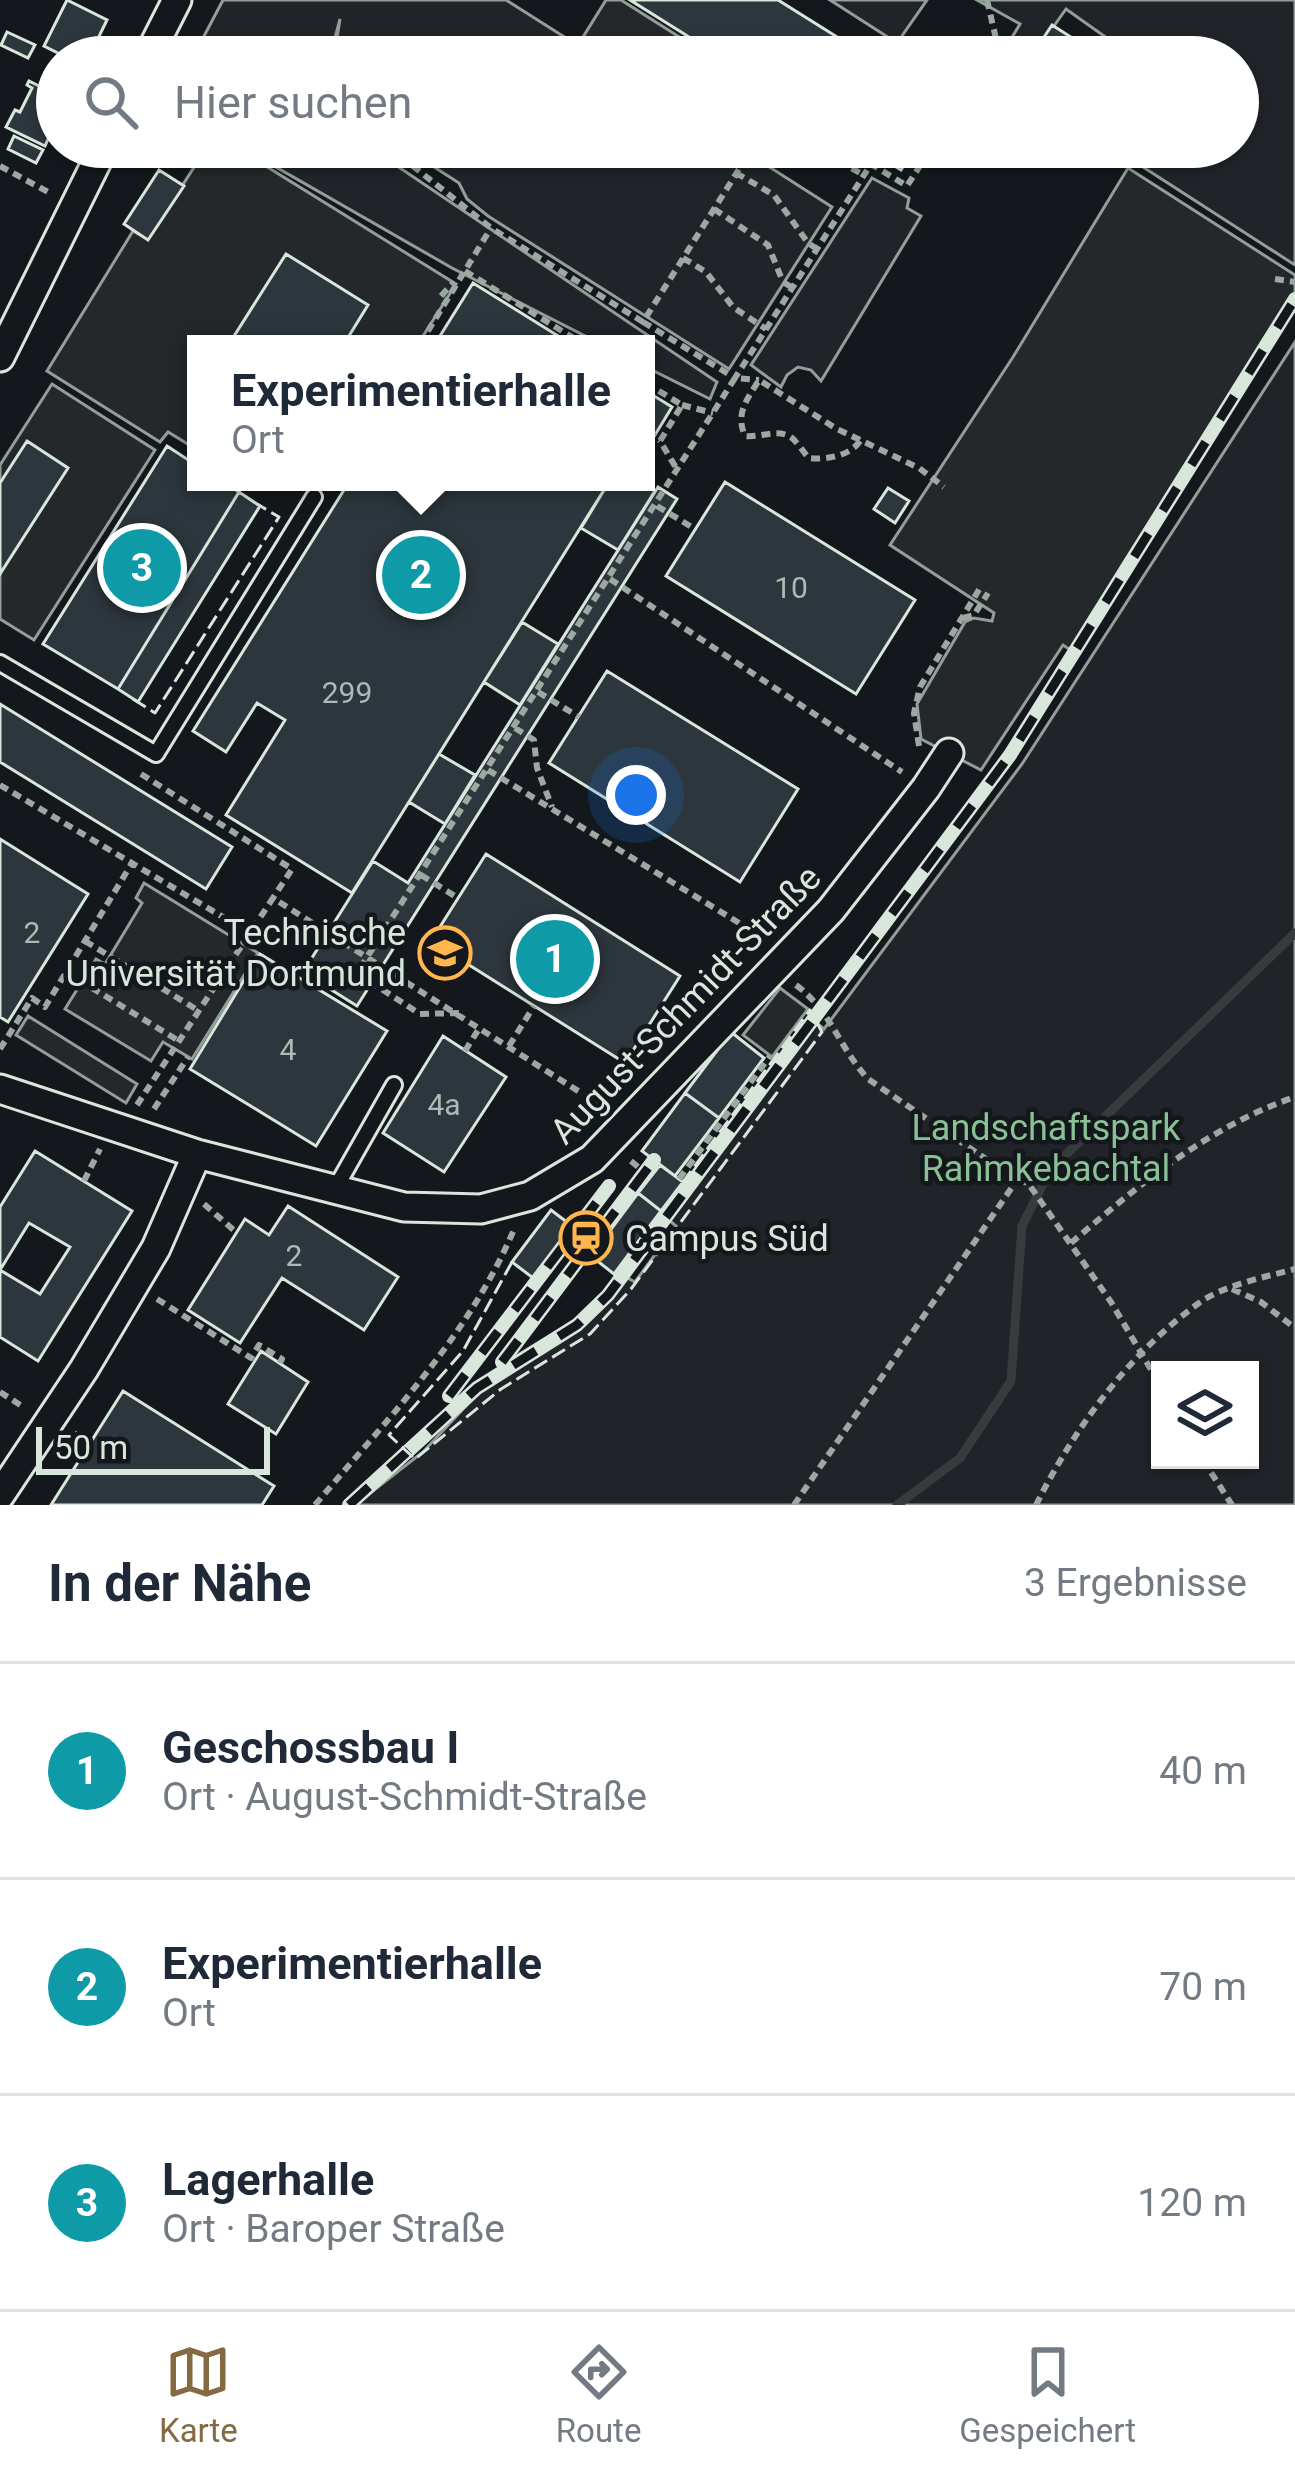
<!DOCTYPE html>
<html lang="de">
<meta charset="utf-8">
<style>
body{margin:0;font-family:Roboto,sans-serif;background:#f2f2f3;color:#1f2937}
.controls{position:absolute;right:36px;bottom:36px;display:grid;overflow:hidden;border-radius:0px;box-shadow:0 3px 9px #0004}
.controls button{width:108px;height:108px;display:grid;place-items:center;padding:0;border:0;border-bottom:3px solid #e0e1e3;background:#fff;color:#1f2937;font:60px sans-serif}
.scale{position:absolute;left:36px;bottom:30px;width:234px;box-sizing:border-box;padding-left:12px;border:6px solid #d8e6dc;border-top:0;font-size:33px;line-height:42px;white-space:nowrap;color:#d8e6dc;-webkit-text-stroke:9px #14181c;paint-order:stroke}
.you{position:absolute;left:636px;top:795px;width:42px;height:42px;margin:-30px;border:9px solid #fff;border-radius:50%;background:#1a73e8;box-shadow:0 0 0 18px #1a73e833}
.badge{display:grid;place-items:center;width:78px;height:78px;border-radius:50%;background:#846941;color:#fff;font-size:39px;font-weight:700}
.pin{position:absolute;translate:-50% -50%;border:6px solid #fff;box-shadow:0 3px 12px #0006}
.popup{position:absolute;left:187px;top:335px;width:468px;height:156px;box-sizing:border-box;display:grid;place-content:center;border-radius:0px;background:#fff;filter:drop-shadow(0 3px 9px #0005);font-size:39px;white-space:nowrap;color:#747a83}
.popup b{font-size:45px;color:#1f2937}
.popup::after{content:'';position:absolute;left:50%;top:100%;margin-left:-24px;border:24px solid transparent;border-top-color:#fff}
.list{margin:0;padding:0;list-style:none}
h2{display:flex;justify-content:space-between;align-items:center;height:156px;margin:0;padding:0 48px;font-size:51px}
h2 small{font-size:39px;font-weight:400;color:#747a83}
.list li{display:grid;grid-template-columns:78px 1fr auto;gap:36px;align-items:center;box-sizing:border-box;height:216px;padding:0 48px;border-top:3px solid #e0e1e3}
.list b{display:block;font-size:45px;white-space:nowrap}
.list p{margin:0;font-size:39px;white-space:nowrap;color:#747a83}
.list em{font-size:39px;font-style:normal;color:#747a83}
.icon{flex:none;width:66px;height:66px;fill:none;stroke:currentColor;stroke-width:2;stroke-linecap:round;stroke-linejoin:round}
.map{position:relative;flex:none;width:1295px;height:1505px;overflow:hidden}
.search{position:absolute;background:#fff;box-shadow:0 3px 9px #0004;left:36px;right:36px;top:36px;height:132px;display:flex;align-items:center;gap:30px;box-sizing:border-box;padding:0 42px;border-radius:66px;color:#747a83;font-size:45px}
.sheet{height:804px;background:#fff}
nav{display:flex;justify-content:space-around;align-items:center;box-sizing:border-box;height:168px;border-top:3px solid #e0e1e3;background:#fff;font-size:33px;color:#747a83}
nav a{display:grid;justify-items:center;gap:6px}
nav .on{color:#846941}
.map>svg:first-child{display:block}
.green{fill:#202428;stroke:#939e99;stroke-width:3;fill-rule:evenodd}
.parking{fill:#24282b;stroke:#939e99;stroke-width:3}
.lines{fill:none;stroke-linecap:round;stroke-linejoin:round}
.stream{stroke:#363b3e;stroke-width:9}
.building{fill:#2c363c;stroke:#d8e6dc;stroke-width:3;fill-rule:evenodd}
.lane-casing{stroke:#d8e6dc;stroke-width:20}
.street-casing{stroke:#d8e6dc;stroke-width:33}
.path{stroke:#9da8a2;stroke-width:6;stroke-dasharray:9 6;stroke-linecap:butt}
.lane{stroke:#14181c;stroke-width:14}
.street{stroke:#14181c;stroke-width:27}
.rail-casing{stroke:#d8e6dc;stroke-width:14}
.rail{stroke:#14181c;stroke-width:9;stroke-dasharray:27;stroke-linecap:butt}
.fence{stroke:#d8e6dc;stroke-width:3;stroke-dasharray:15 6;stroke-linecap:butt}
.labels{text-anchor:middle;stroke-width:9;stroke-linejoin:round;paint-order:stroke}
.number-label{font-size:30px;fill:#adbab4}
.poi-label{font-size:36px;fill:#d8e6dc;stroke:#14181c;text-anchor:end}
.street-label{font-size:36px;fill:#d8e6dc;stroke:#14181c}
.park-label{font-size:36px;fill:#8ac095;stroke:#14181c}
</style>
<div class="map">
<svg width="1295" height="1505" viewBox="0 0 1295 1505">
<rect width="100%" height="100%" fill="#14181c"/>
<path class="green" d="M223,0H506L596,57H334L340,19L330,57H193Z
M830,0H927L897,43Z
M977,0H1295V265L1112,147H1238V57H1126L1128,53L1066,9L1032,57H1000L1020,24Z
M241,147H369L717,382L710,399L646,367V344H601L452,268Z
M403,147H738L832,207L729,369L488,216L467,199L459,183Z
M872,178L909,198L907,208L921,216L821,381L811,370L798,367L787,375L781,387L751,365Z
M1295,342V1505H355L423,1452L508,1361L592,1310L619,1273L635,1282L676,1226L663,1215L811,1018L824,1029L1022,764ZM1160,1370H1250V1460H1160Z"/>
<path class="parking" d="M606,0H621L711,57H615L583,37Z
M207,147H235L456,284L418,344H196V449L168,432L160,442L47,371L133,231L148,239Z
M1128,168L1295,275V307L1078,655L1063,645L981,770L921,739L917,704L965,622L974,618L992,621L994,613L890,545L1013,357Z
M52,384L155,450L34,640L0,619V465Z
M144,883L258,953L192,1059L163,1042L151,1061L65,1009L96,959L105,964L110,956L142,903L136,898Z
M780,988L808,1009L772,1057L743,1035Z
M28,1016L137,1084L126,1103L16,1035Z"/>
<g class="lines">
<path class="stream" d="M897,1505L960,1458L1011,1381L1022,1226L1050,1170L1295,933"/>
</g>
<path class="building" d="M67,0L107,20L89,57H66L44,46Z
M630,0H778L869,57H721Z
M1052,25L1102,57H1031Z
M7,32L35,45L28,58L1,45Z
M29,81L57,95V119L45,146L6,127L15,110L20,112L32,88L27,85Z
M14,136L43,150L36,163L8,149Z
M864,147H916L901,170Z
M159,170L184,186L148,240L124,224Z
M286,254L368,305L344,344H229Z
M473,283L571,344H435Z
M646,391L672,407L655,435L646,429Z
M27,441L68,468L0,574V483Z
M167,446L196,465V482H223L239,492L118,689L43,644Z
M349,482H609L352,893L226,815L285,720L257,703L226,752L193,731Z
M609,482H640L655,491L618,550L581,528Z
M725,482L915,600L856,694L666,576Z
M658,487L677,499L357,1006L303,972L373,861L408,883Z
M888,488L909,501L895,523L874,509Z
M239,492L260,506L138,702L118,689Z
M522,622L558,644L520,705L484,682Z
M607,671L798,789L740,882L549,763Z
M0,704L232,847L206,889L0,762Z
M439,754L475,775L445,824L409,802Z
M0,839L88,894L8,1022L0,1017Z
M486,854L680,976L625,1063L431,941Z
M260,954L387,1031L316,1146L190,1069Z
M731,1032L764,1058L719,1118L685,1093Z
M443,1036L506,1077L444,1172L383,1133Z
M685,1093L719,1118L675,1176L642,1151Z
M35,1151L132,1211L38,1361L0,1337V1207ZM29,1223L70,1247L40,1294L0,1270Z
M660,1165L683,1182L661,1211L638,1193Z
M638,1193L661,1211L614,1274L591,1256Z
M288,1206L398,1277L364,1330L282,1278L240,1343L188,1310L245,1219L269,1235Z
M551,1210L576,1229L537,1281L512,1262Z
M261,1351L308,1382L276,1434L228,1404Z
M123,1391L274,1486L262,1505H51Z"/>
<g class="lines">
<g class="lane-casing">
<path id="lane" d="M0,663L156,754L314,497
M335,1189L394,1085"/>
</g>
<g class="street-casing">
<path id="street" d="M148,57L177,0
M0,357L104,147
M0,1089L197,1154L404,1207L481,1209L530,1196L592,1159L831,910L926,788L949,753
M0,1495L84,1369L156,1248L197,1154"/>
</g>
<path class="path" d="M987,0L997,43L988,57
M369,57V56
M389,147L491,228L643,322L753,147
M812,147L864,175
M0,166L50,193
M736,173L774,195L808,243L817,249
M714,209L768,245L783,282L793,288
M683,258L706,272L733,307L766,329
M465,271L583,344
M1275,279L1295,282
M441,296L454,282
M643,322L735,378L871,164L907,186L932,147
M420,344L491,228
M646,383L682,405L660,441L678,471
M682,405L713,413
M648,430L660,441
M860,441C850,456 826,460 809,458C804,453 800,446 795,441C782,426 762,438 745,436C735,413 747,400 759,380L837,429L919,468L944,487
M657,506L695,529
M610,579L902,772
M963,618L974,615L988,593
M538,692L579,717
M515,728L534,740L537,768L552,807
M919,746L914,713L920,687L980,588
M488,770L767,940
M141,774L292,869L273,898
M0,785L250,933
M421,875L458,898
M85,941L199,1011
M66,972L179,1041
M796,985C832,1012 838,1046 868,1079L1017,1180L1028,1183L1111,1302L1160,1385
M459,1013L420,1014L357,973L735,378L759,380
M509,1046L534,1006
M0,1049L32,998L45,1007L132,863
M465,1051L480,1027
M137,1105L273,898L605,1108
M154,1109L188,1057
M631,1161L650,1177
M679,1179L770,1056
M84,1181L100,1149
M204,1204L237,1233
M1071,1243C1140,1184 1208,1127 1295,1097
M1232,1289L1261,1302L1295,1328
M157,1299L251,1358L259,1345L282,1359L280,1363
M0,1392L25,1408
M74,1433L90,1443
M1203,1460L1232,1505
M315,1505C389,1417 470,1335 515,1227
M794,1505L1017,1180
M1036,1505C1074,1429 1128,1354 1199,1303C1224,1285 1265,1277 1295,1269"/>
<use href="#lane" class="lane"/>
<use href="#street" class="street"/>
<g class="rail-casing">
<path id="rail" d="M502,1362L654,1160
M449,1396L609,1186
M349,1505L477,1388L577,1325L608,1295L1010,755L1295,299"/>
</g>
<use href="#rail" class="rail"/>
<path class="fence" d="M133,699L155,713L279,517L257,504
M512,1262L463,1351L389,1435L415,1459L501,1389L590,1334L631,1289L822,1032L810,1010L683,1182"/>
</g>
<defs>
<g id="university-ring" transform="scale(2.7)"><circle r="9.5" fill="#14181c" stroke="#ffb74d" stroke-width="1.5"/><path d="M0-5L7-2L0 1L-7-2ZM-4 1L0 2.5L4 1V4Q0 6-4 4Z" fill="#ffb74d"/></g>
<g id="station-ring" transform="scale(2.7)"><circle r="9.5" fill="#14181c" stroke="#ffb74d" stroke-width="1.5"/><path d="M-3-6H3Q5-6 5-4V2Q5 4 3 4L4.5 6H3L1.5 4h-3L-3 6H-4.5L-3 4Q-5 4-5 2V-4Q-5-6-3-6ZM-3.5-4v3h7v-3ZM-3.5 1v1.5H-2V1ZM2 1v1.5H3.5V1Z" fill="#ffb74d"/></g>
</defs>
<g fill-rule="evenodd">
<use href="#university-ring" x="445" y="953"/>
<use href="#station-ring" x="586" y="1238"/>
</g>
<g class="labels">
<g class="number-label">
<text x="791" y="598">10</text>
<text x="347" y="703">299</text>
<text x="32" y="943">2</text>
<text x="288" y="1060">4</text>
<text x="444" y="1115">4a</text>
<text x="294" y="1266">2</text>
</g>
<g class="poi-label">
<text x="406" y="945">Technische<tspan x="406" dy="41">Universität Dortmund</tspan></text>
<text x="625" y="1251" text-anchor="start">Campus Süd</text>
</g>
<g class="street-label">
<text transform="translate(685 1004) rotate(-46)" y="13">August-Schmidt-Straße</text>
</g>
<g class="park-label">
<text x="1046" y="1140">Landschaftspark<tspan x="1046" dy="41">Rahmkebachtal</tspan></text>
</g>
</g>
</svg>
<div class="controls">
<button><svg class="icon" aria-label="layers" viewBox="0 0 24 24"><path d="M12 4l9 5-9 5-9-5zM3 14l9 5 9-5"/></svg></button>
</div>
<div class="scale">50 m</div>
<div class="you"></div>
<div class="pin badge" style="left:555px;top:959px;background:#0f9aa8">1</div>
<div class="pin badge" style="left:421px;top:575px;background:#0f9aa8">2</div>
<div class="popup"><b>Experimentierhalle</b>Ort</div>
<div class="pin badge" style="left:142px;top:568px;background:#0f9aa8">3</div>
<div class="search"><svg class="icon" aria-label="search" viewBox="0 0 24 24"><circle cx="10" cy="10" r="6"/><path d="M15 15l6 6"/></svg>Hier suchen</div>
</div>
<section class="sheet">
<h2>In der Nähe<small>3 Ergebnisse</small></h2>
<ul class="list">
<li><span class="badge" style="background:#0f9aa8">1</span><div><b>Geschossbau I</b><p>Ort · August-Schmidt-Straße</p></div><em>40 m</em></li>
<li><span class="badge" style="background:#0f9aa8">2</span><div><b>Experimentierhalle</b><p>Ort</p></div><em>70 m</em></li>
<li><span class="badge" style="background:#0f9aa8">3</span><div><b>Lagerhalle</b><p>Ort · Baroper Straße</p></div><em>120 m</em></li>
</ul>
</section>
<nav>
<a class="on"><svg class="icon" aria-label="map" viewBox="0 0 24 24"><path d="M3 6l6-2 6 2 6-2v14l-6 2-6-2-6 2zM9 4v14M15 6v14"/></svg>Karte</a>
<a><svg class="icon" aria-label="directions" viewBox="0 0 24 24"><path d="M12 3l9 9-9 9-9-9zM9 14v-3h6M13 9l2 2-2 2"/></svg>Route</a>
<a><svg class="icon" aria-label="saved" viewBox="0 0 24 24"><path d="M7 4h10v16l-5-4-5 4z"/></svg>Gespeichert</a>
</nav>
